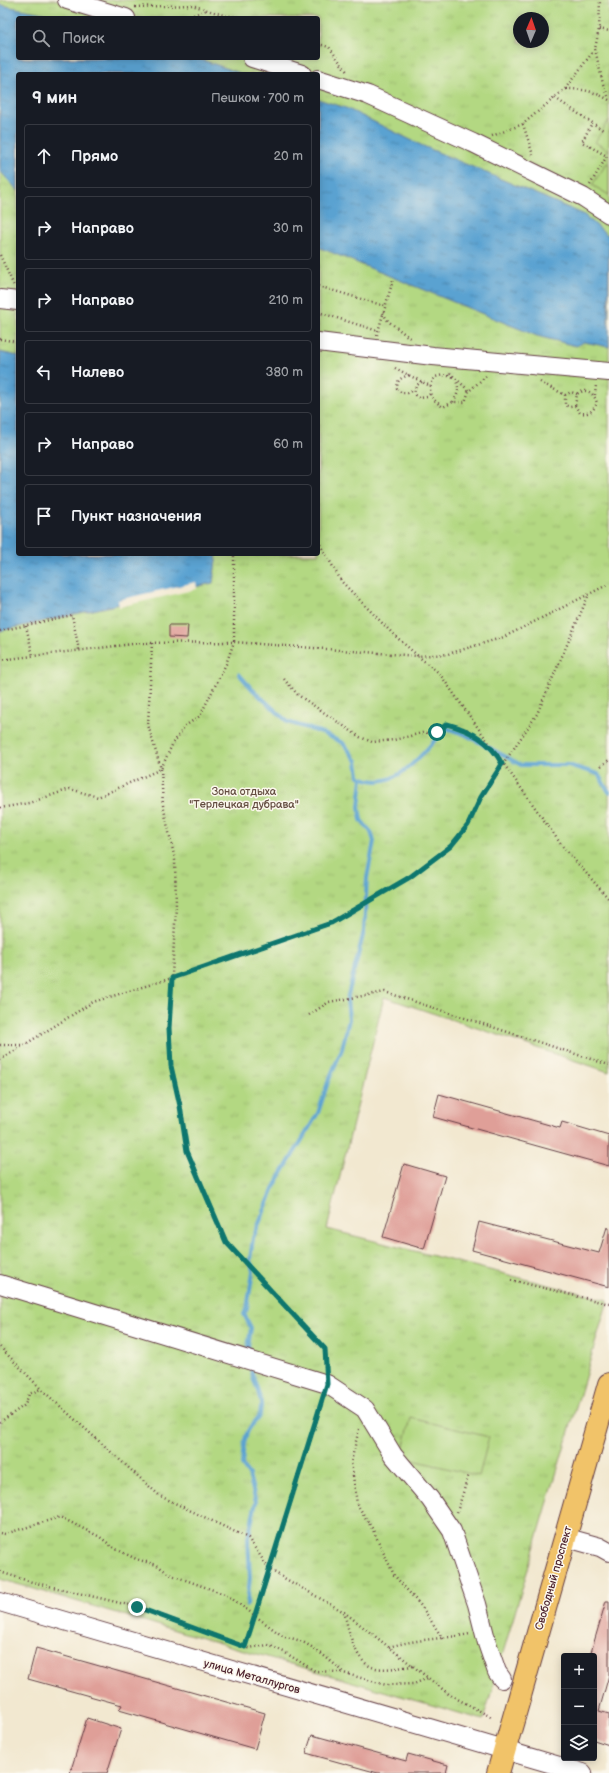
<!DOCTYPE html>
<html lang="ru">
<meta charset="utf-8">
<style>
body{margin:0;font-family:"Balsamiq Sans",sans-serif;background:#242831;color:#f1f3f6}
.controls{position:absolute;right:12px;bottom:12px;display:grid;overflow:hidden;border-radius:4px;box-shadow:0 2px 10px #0003}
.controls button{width:36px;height:36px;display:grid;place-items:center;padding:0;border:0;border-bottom:1px solid #363941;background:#171b24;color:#f1f3f6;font:20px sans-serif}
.compass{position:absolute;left:513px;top:12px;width:36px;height:36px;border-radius:50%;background:#171b24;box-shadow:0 2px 10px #0003;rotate:2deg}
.stop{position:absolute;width:12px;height:12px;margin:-9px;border:3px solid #0f766e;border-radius:50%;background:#fff}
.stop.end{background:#0f766e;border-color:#fff;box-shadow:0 1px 4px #0008}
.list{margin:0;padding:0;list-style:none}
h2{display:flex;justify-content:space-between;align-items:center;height:52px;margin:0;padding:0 16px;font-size:17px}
h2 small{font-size:13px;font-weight:400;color:#9ea1a6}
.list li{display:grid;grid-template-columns:26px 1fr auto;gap:12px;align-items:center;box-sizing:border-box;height:64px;margin:0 8px 8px;padding:0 8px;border:1px solid #363941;border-radius:4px}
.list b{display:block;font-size:15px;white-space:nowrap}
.list em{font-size:13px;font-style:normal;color:#9ea1a6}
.icon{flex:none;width:22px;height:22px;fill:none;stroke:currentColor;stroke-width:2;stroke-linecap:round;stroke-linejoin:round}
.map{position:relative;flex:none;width:609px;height:1773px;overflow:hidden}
.search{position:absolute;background:#171b24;box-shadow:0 2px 10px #0003;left:16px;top:16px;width:304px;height:44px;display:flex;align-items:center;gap:10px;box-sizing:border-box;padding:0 14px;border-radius:4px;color:#9ea1a6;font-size:15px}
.panel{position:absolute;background:#171b24;box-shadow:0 2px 10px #0003;left:16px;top:72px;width:304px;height:484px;border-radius:4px}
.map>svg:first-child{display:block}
.park{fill:url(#park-tufts);stroke:#7e7c56;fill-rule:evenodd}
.pitch{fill:#b3d882;stroke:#7e7c56}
.water{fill:url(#water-ripples);stroke:#52607e}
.pier{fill:#f2e8d0}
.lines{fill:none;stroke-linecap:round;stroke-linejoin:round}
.stream{stroke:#5aa2d1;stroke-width:4}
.building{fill:#df9f98}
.minor-casing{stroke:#633d44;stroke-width:20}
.major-casing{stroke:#633d44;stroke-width:24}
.path{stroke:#633d44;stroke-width:2.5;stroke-dasharray:1 3;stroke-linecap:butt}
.minor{stroke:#fff;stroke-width:18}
.major{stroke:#f1c369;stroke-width:22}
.route{stroke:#0f766e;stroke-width:5}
.labels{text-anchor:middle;stroke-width:3;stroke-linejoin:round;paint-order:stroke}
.park-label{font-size:11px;fill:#644d41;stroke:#fbf7ec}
.street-label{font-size:11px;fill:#4a1f2b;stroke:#fbf7ec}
</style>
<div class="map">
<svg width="609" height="1773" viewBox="0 0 609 1773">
<defs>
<pattern id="park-tufts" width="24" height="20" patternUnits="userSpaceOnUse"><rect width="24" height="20" fill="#b3d882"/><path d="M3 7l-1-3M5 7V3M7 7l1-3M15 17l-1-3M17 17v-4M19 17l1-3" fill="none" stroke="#9bb970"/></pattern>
<pattern id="water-ripples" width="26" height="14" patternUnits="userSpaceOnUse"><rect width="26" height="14" fill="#5aa2d1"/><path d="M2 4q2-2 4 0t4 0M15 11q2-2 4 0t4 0" fill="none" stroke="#4c83aa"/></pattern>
</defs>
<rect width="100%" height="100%" fill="#fbf7ec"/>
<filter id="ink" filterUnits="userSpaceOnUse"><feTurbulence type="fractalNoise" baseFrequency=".025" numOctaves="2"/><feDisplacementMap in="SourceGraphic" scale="8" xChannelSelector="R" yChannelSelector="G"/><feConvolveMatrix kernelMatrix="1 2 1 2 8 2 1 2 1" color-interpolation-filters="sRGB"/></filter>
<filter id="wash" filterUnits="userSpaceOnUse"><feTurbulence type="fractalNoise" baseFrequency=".012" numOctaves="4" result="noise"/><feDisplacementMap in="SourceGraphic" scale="16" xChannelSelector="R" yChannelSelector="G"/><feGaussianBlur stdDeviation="0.9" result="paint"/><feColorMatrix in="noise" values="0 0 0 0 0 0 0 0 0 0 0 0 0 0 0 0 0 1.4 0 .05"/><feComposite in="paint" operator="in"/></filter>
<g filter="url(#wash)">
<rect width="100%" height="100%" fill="#f2e8d0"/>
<path class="park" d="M0,0H609V1072L384,997L327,1229L608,1300L483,1720L0,1579ZM18,18H318V58H18ZM519,18H543V42H519ZM18,74H318V554H18Z"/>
<path class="pitch" d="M609,120V151L595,142Z
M607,163L609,164V195L592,185Z
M411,1418L489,1437L479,1476L401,1457Z"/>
<path class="water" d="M0,5L43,13L60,18H18V58H197L243,74H18V191L0,171Z
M318,99L346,108L421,145L583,214L609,236L608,324L609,325V347L584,342L576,346L537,336L318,247Z
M0,352L18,356V554H217L213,583L0,631Z"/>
<path class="pier" d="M196,582L197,589L119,607L118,600Z"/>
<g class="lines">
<path class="stream" d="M239,674L252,689L288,722L320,732L343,743L357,761L359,776C396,796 424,750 446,728L464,734L521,765H568L598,774L609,792
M250,1356L248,1347L251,1328L244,1314L247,1309L253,1271L250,1260L253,1238L275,1185L318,1113L328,1082L342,1049L349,1019L347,999L364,931L367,878L374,841L371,832L361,820L359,807L362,778
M247,1605L250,1578L248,1538L256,1502L249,1475L242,1465C243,1455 243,1438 249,1429C254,1421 260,1420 261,1408C263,1398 252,1380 251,1367"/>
</g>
<g id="blocks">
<path class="building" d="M169,625H188L187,638L169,637Z
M439,1094L560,1128L562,1122L609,1136V1166L433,1117Z
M404,1164L445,1176L424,1249L383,1237Z
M479,1222L599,1253L607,1227L609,1228V1287L472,1250Z
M606,1601H609V1675L599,1711L609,1714V1745L594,1740V1656H590Z
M36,1648L265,1713L255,1749L119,1710L122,1705L28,1679Z
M87,1718L121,1729L107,1773H70Z
M312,1735L406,1761L408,1754L448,1765L446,1773H378L306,1753Z"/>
</g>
</g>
<g filter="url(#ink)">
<use href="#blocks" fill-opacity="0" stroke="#633d44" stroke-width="1"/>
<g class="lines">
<g class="minor-casing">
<path id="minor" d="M67,0L126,18
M252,58L302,74
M318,79L368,95L473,143L583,197L609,214
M0,299L18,301
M318,342L433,356L609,372
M0,1284L327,1384L365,1409L393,1455L430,1499L452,1531L477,1604L487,1643L497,1672L502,1679
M564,1537L600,1547L609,1552
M0,1602L583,1773"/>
</g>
<g class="major-casing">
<path id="major" d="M498,1773L609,1384"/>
</g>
<path class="path" d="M135,7L192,5L223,15L245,18
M186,18L206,10
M599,29L609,31
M318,44L329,47L348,73
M595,49L603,84L609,98
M566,89C583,89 594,91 609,100
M555,98L603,130
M523,124L533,155
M492,136L523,124L565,89L595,49L599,29L600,0
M590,185L607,156L582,142L592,123
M0,255L14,286
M318,286L385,306
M318,312L378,331
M383,313L388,321L410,338
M377,335L393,280
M0,339L18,342
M395,368L430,386
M450,373L469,391L486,376
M409,375C401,378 397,379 397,389L402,393H408L414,390
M422,382C416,385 414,388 415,395L420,398L427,397L430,394
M540,382L565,395V405L570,407L575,406L580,413C590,414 593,411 597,403C594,393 587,387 577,394L575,406
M565,395L571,392L577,394
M595,395L596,385
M453,402C459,392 460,388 454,377L443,375L435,377C426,392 430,398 443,407L453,402H465L469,391
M318,541L342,582L393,634L418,656L448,654L504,637L609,584
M26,626L33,656
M0,631L72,615L79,650
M152,643L148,725L161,769L163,805L175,860L176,906L169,1028L171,1066L181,1106L187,1151L226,1242L325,1349L326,1369
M0,660L141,643L234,642V554
M284,679L298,695L360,737L372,742L394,740L422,733L437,732L447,724L468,730L490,746
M601,766L609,760
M0,808L29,803L70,789L98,797L161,769L172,745L185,726L200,716L226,664L234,642L418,656L439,673L563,847L609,899
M309,1015L329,1002L385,992L609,1065
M0,1045H24
M0,1060L93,1002L172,978L331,923L410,877L451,846L468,825L481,797L537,714L589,594
M511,1280L609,1304
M0,1347L41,1389L160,1496L248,1538L270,1570L344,1612L450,1695L491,1717
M0,1422L25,1405L29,1394L41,1389
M359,1429L351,1462L357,1504L373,1530L394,1575L422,1607L443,1639
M457,1512L469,1474
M0,1533L5,1534L60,1517L100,1537L114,1548L136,1559L157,1565L169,1574L227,1595L284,1637C308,1639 326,1658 344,1672
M0,1572L32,1582L137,1607L249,1648L268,1645L284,1652L315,1671L340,1672L386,1685L414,1684L428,1678
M344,1612C348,1627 354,1661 372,1667C383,1671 401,1667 413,1666
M245,1647L323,1399
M389,1647C415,1639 443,1639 470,1634"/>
<use href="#minor" class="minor"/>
<use href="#major" class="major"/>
</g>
</g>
<g class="lines" filter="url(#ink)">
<path class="route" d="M137,1607L245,1647L327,1384L325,1349L226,1242L187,1151L180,1106L171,1066L169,1028L172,978L331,923L410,877L451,846L468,825L481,797L502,764C490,741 472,731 447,724L437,732"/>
</g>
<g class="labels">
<g class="park-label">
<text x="244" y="795">Зона отдыха<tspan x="244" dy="13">"Терлецкая дубрава"</tspan></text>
</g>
<g class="street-label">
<text transform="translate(553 1578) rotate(-74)" y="4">Свободный проспект</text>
<text transform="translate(252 1676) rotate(16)" y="4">улица Металлургов</text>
</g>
</g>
</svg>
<div class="controls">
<button>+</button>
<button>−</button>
<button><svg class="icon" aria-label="layers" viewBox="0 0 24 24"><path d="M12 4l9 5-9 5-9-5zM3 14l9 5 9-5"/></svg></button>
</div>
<svg class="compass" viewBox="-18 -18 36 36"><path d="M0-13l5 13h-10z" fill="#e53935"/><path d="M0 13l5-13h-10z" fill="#9ea1a6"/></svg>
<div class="stop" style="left:437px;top:732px"></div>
<div class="stop end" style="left:137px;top:1607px"></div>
<div class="search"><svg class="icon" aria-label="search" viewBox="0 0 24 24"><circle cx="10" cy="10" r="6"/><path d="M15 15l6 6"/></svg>Поиск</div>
<section class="panel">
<h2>9 мин<small>Пешком · 700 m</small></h2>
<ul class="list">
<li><svg class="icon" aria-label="ahead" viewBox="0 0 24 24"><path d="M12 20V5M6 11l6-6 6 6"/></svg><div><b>Прямо</b></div><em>20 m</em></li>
<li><svg class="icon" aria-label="right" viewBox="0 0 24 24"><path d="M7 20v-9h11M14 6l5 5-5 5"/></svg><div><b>Направо</b></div><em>30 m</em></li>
<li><svg class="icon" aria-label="right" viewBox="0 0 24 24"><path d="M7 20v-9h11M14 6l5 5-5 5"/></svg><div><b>Направо</b></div><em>210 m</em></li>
<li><svg class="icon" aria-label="left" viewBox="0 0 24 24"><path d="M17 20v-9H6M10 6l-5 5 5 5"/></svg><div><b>Налево</b></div><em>380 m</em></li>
<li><svg class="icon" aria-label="right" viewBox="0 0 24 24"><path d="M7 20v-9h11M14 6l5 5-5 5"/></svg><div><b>Направо</b></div><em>60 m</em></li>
<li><svg class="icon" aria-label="arrive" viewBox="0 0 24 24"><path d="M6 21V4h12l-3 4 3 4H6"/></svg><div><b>Пункт назначения</b></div></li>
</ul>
</section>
</div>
